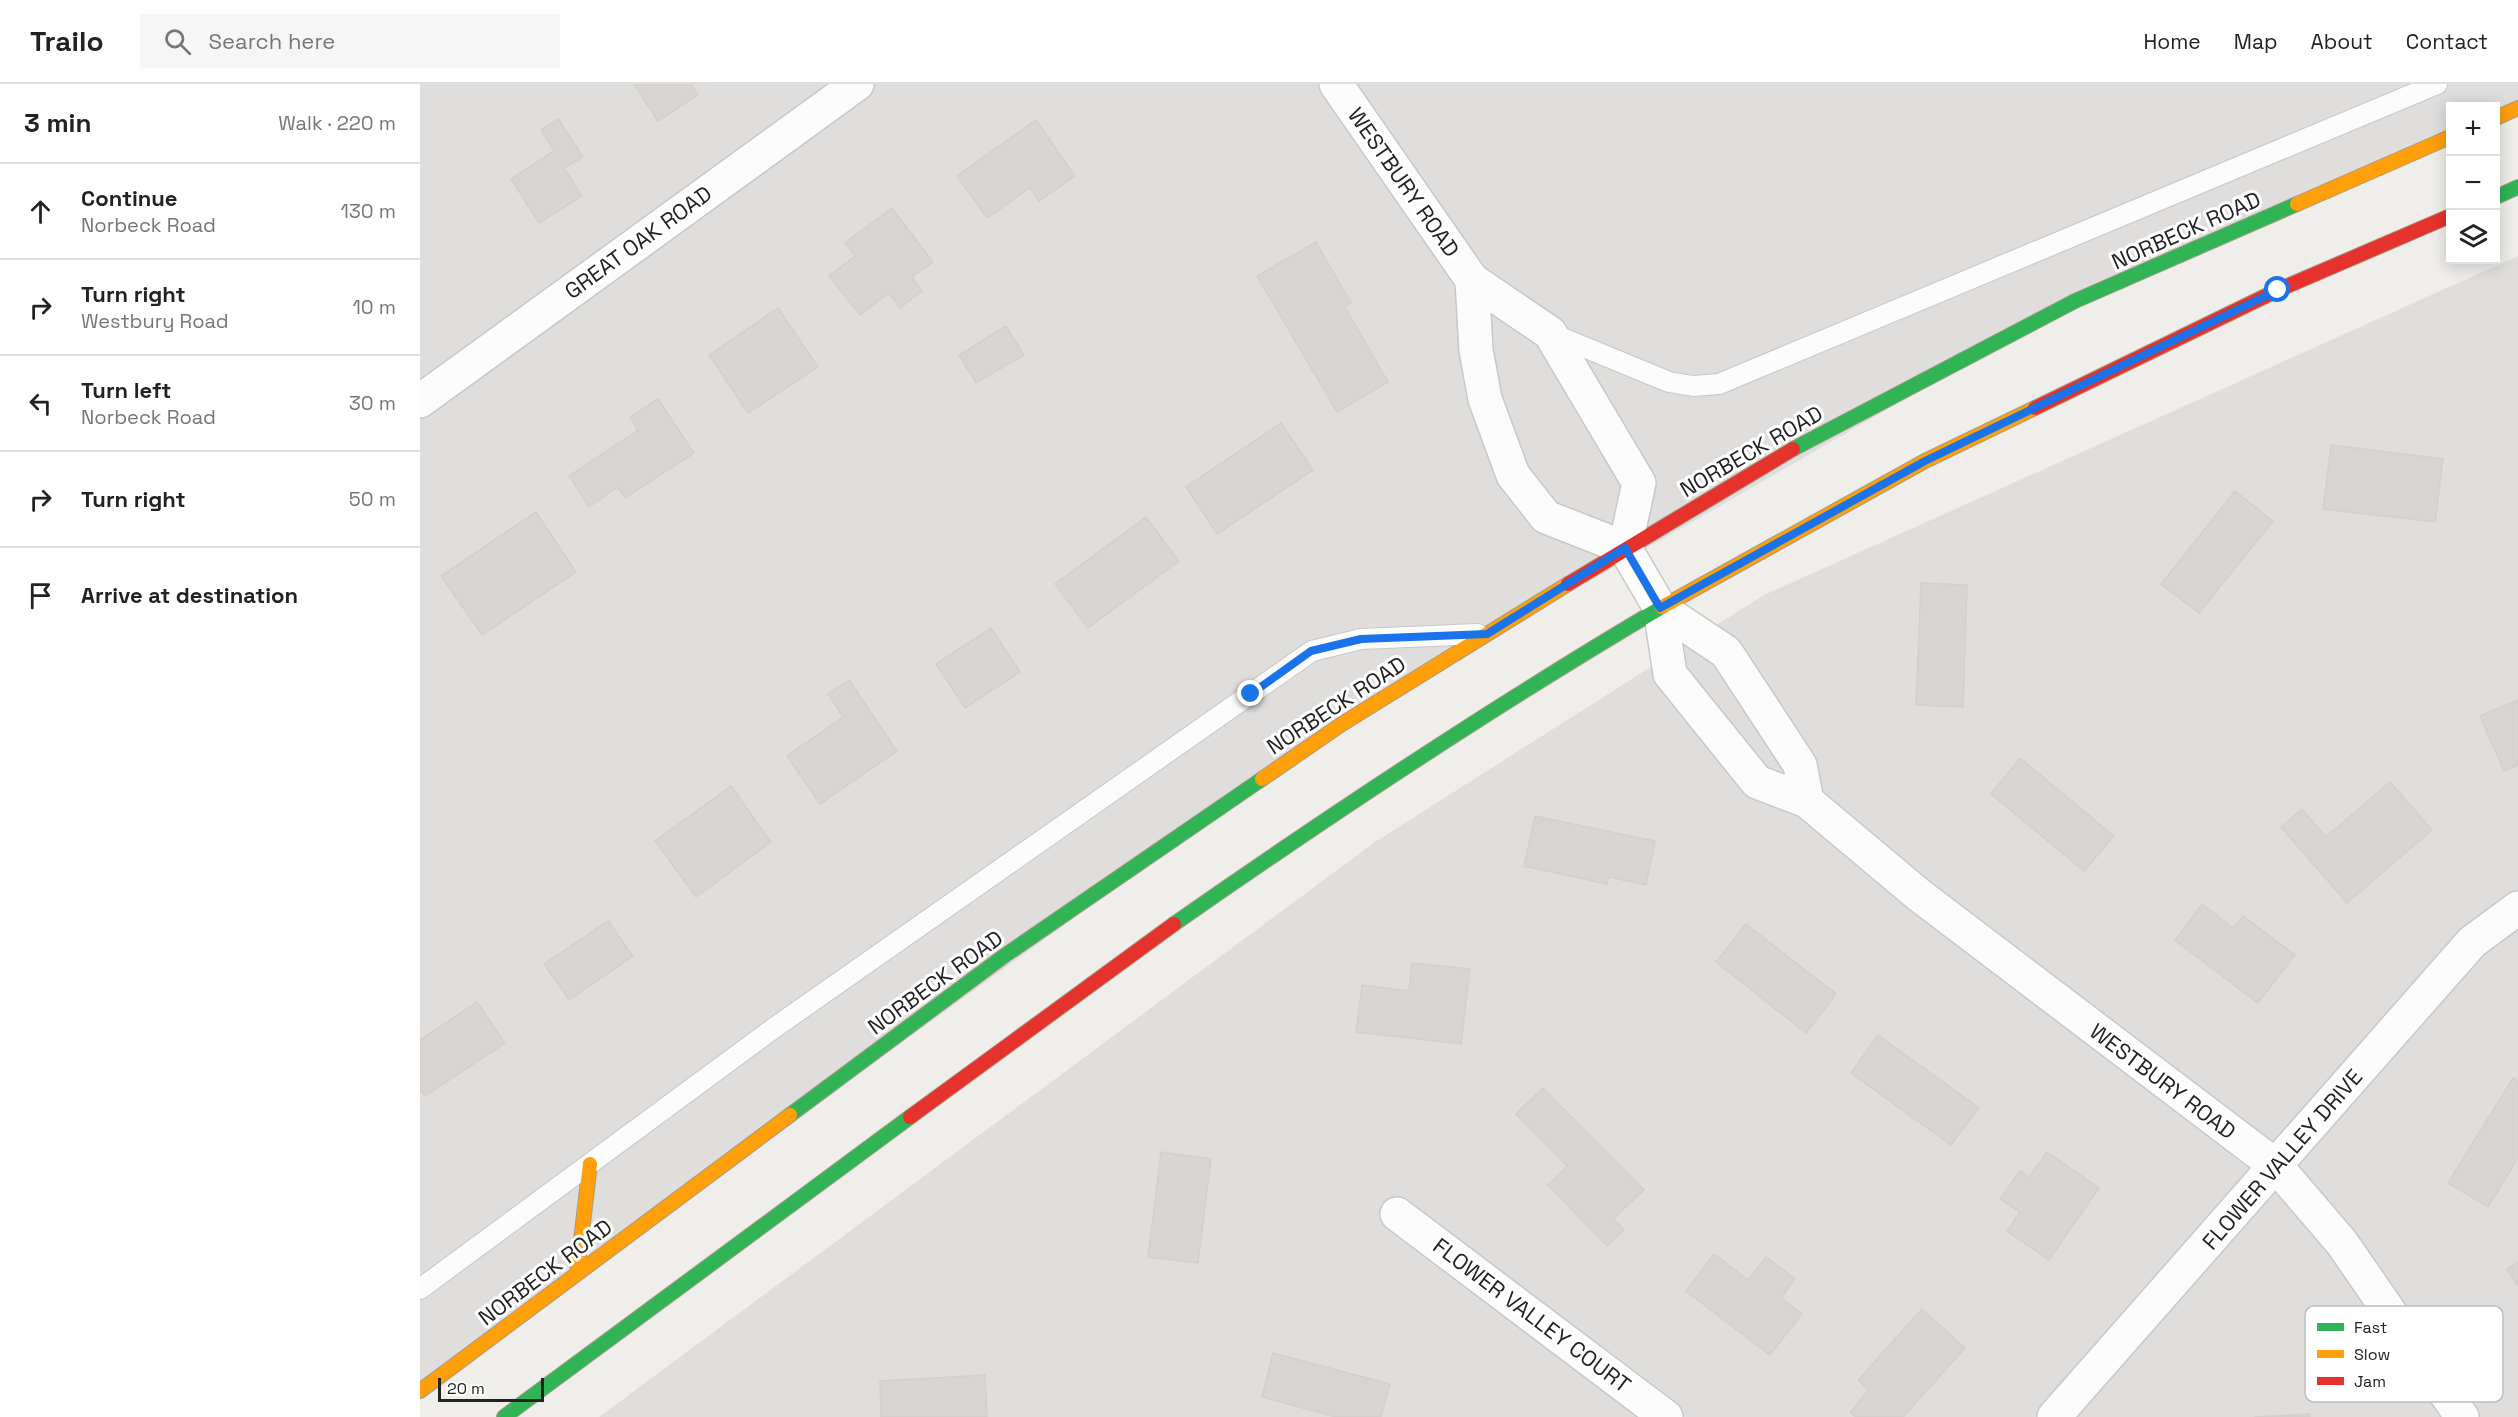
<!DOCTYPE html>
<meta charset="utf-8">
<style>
body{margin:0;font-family:"Space Grotesk",sans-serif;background:#f6f6f6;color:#222}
.controls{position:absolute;right:18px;top:18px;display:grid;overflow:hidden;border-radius:0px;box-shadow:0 3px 15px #0003}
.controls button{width:54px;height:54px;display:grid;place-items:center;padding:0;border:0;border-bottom:2px solid #e0e0e0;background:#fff;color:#222;font:30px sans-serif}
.scale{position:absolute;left:18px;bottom:15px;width:106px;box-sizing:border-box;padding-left:6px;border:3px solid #222;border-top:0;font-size:16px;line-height:21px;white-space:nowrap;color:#222;-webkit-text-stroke:4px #fff;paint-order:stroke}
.stop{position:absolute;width:18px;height:18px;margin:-14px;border:4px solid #1a73e8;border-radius:50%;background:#fff}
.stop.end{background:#1a73e8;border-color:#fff;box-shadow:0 2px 6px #0008}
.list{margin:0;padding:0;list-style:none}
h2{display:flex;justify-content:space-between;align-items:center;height:78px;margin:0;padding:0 24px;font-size:26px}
h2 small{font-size:20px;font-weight:400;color:#767676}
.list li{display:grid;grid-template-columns:39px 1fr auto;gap:18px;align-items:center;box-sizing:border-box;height:96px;padding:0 24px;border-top:2px solid #e0e0e0}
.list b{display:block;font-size:22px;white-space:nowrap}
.list p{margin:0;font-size:20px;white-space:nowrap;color:#767676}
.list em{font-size:20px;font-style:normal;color:#767676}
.icon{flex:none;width:33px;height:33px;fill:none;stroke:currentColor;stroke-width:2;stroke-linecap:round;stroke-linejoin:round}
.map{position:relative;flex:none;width:2098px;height:1333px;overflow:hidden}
header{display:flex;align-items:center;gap:36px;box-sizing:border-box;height:84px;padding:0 30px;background:#fff;border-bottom:2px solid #e0e0e0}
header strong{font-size:28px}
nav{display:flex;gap:33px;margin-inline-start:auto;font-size:21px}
.search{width:420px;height:54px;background:#f6f6f6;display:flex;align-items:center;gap:15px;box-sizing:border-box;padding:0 21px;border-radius:0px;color:#767676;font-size:22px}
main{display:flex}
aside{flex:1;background:#fff}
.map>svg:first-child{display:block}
.residential{fill:#dfdedc}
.building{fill:#d7d4d2;stroke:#d3d0cc;stroke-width:1.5}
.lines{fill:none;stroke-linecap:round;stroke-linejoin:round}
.lane-casing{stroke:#c9c8c7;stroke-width:22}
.street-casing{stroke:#c9c8c7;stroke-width:36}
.fast-casing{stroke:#a79c86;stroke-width:16}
.slow-casing{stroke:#a79c86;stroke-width:16}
.jam-casing{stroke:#a79c86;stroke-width:16}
.lane{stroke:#fdfcfc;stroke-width:20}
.street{stroke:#fdfcfc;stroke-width:33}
.fast{stroke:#30b455;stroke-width:14}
.slow{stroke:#ff9f0a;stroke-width:14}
.jam{stroke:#e5322d;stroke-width:14}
.route{stroke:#1a73e8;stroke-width:8}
.labels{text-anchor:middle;stroke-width:6;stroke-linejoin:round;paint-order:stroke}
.street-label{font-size:22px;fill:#222;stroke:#fff}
.key{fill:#fff;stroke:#bdbdbd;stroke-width:1.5}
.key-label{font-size:16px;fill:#222}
</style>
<header>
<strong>Trailo</strong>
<div class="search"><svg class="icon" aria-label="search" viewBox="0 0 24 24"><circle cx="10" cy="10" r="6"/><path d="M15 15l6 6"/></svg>Search here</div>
<nav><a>Home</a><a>Map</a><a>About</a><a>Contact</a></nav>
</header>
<main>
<aside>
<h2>3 min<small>Walk · 220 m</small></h2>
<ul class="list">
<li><svg class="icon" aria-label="ahead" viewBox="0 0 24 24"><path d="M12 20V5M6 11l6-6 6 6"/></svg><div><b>Continue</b><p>Norbeck Road</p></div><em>130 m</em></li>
<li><svg class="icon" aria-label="right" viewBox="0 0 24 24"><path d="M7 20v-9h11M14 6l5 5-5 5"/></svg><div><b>Turn right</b><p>Westbury Road</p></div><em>10 m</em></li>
<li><svg class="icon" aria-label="left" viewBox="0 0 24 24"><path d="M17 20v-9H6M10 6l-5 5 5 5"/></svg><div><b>Turn left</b><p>Norbeck Road</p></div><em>30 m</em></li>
<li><svg class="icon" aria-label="right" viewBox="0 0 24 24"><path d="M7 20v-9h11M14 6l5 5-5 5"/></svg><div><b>Turn right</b></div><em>50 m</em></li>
<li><svg class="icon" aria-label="arrive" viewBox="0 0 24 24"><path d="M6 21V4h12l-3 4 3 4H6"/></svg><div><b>Arrive at destination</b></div></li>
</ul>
</aside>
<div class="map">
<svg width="2098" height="1333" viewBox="0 0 2098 1333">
<rect width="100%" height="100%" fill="#f0eeeb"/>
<path class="residential" d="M0,0H2098V24L2030,22V53L1655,217L922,640L0,1307Z
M2098,172V1333H179L955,758L1344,511Z"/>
<path class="building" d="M214,0H271L278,11L238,37Z
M138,35L163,73L144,84L162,112L119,139L91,95L134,67L121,46Z
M616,36L655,92L619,117L610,104L567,134L537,92Z
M472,124L513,178L492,193L502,207L480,224L469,209L440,231L409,192L435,172L425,159Z
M896,158L931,219L925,223L968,298L917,328L837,192Z
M358,224L398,283L328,329L289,271Z
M586,242L604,271L556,299L539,271Z
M238,315L274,369L205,414L198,403L169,423L149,392L218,346L210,333Z
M861,339L893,386L797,450L766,403Z
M1911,361L2023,375L2015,438L1903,425Z
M1815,407L1853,437L1779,529L1741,500Z
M116,428L156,488L62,551L21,492Z
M726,433L759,477L668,544L635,500Z
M1501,499L1547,501L1543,623L1496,621Z
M571,544L600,588L545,624L516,580Z
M429,596L477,667L400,720L367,672L423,633L408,610Z
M2098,616V681L2084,687L2060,632Z
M1600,674L1694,752L1664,787L1571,710Z
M1970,698L2012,746L1927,819L1861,743L1882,725L1906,753Z
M311,702L351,758L276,813L235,757Z
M1115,732L1235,757L1226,801L1189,793L1187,800L1104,782Z
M1782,820L1813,844L1823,832L1875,871L1838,919L1755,856Z
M188,837L213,872L149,916L124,880Z
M1326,840L1416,910L1386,949L1296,878Z
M992,879L1050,885L1041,960L936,948L942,901L989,907Z
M57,918L85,959L5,1012L0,1006V956Z
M1458,951L1559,1024L1531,1061L1431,989Z
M2093,994L2098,998V1074L2068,1123L2028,1099Z
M1123,1004L1224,1106L1193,1135L1204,1146L1187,1162L1128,1101L1147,1082L1096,1030Z
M741,1068L791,1075L778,1179L728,1173Z
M1627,1068L1679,1104L1629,1176L1587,1147L1600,1128L1580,1115L1600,1087L1609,1093Z
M1294,1170L1328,1196L1346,1173L1375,1195L1361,1214L1382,1230L1350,1271L1266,1207Z
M2098,1178V1202L2087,1185Z
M1502,1225L1545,1264L1483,1333H1436L1430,1328L1449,1306L1438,1296Z
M853,1269L970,1300L961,1333H916L842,1313Z
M565,1291L567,1333H461L460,1297Z
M1890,1330V1333H1834Z"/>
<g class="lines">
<g class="lane-casing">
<path id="lane" d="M1130,249L1249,298L1273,302L1299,300L2017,0
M0,1205L354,944L892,567L941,555L1058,550"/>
</g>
<g class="street-casing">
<path id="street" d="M916,0L1052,196L1130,249L1219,399L1205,464
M1052,196L1056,266L1065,315L1093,391L1126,433L1205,464L1240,524L1250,590L1337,698L1387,717L1499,811L1856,1082L1922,1159L2042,1333
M0,317L437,0
M1240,524L1306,568L1380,681L1387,717
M977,1130L1246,1333
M1634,1333L2052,858L2098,824"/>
</g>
<g class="fast-casing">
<path id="fast" d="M2076,113L2098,103
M1373,365L1655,217L1877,120
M754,840C913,729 1074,622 1242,523
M370,1031L584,872L842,695
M84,1333L490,1033"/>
</g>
<g class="slow-casing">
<path id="slow" d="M2076,34L2098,24
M1877,120L2030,53
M1242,523L1505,377L1615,324
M842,695L922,640L1148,500
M157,1190L170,1080
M0,1307L370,1031"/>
</g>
<g class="jam-casing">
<path id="jam" d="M1615,324L1858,206L2030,132
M1148,500L1373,365
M490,1033L754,840"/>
</g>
<use href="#lane" class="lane"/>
<use href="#street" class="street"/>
<use href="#fast" class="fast"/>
<use href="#slow" class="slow"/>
<use href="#jam" class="jam"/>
</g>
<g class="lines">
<path class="route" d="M831,610L891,567L941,555L1067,550L1205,464L1240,524L1505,377L1858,206"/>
</g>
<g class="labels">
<g class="street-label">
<text transform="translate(984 98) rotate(55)" y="8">WESTBURY ROAD</text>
<text transform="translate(1766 146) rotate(-24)" y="8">NORBECK ROAD</text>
<text transform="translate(218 158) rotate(-36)" y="8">GREAT OAK ROAD</text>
<text transform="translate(1331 367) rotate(-30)" y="8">NORBECK ROAD</text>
<text transform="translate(916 621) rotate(-33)" y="8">NORBECK ROAD</text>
<text transform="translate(515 898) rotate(-36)" y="8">NORBECK ROAD</text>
<text transform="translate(1743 997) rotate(37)" y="8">WESTBURY ROAD</text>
<text transform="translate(1862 1075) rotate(-49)" y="8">FLOWER VALLEY DRIVE</text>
<text transform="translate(125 1188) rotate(-37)" y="8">NORBECK ROAD</text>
<text transform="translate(1112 1231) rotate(37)" y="8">FLOWER VALLEY COURT</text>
</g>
</g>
<rect x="1885" y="1222" width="198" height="96" rx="9" class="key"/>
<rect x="1897" y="1239" width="27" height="8" fill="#30b455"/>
<rect x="1897" y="1266" width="27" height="8" fill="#ff9f0a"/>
<rect x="1897" y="1293" width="27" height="8" fill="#e5322d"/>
<g class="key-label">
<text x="1934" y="1249">Fast</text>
<text x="1934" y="1276">Slow</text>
<text x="1934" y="1303">Jam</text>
</g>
</svg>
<div class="controls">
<button>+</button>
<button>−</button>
<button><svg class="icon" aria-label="layers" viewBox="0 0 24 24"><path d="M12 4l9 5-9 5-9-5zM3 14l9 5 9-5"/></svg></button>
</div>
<div class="scale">20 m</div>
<div class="stop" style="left:1858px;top:206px"></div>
<div class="stop end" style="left:831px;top:610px"></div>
</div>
</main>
